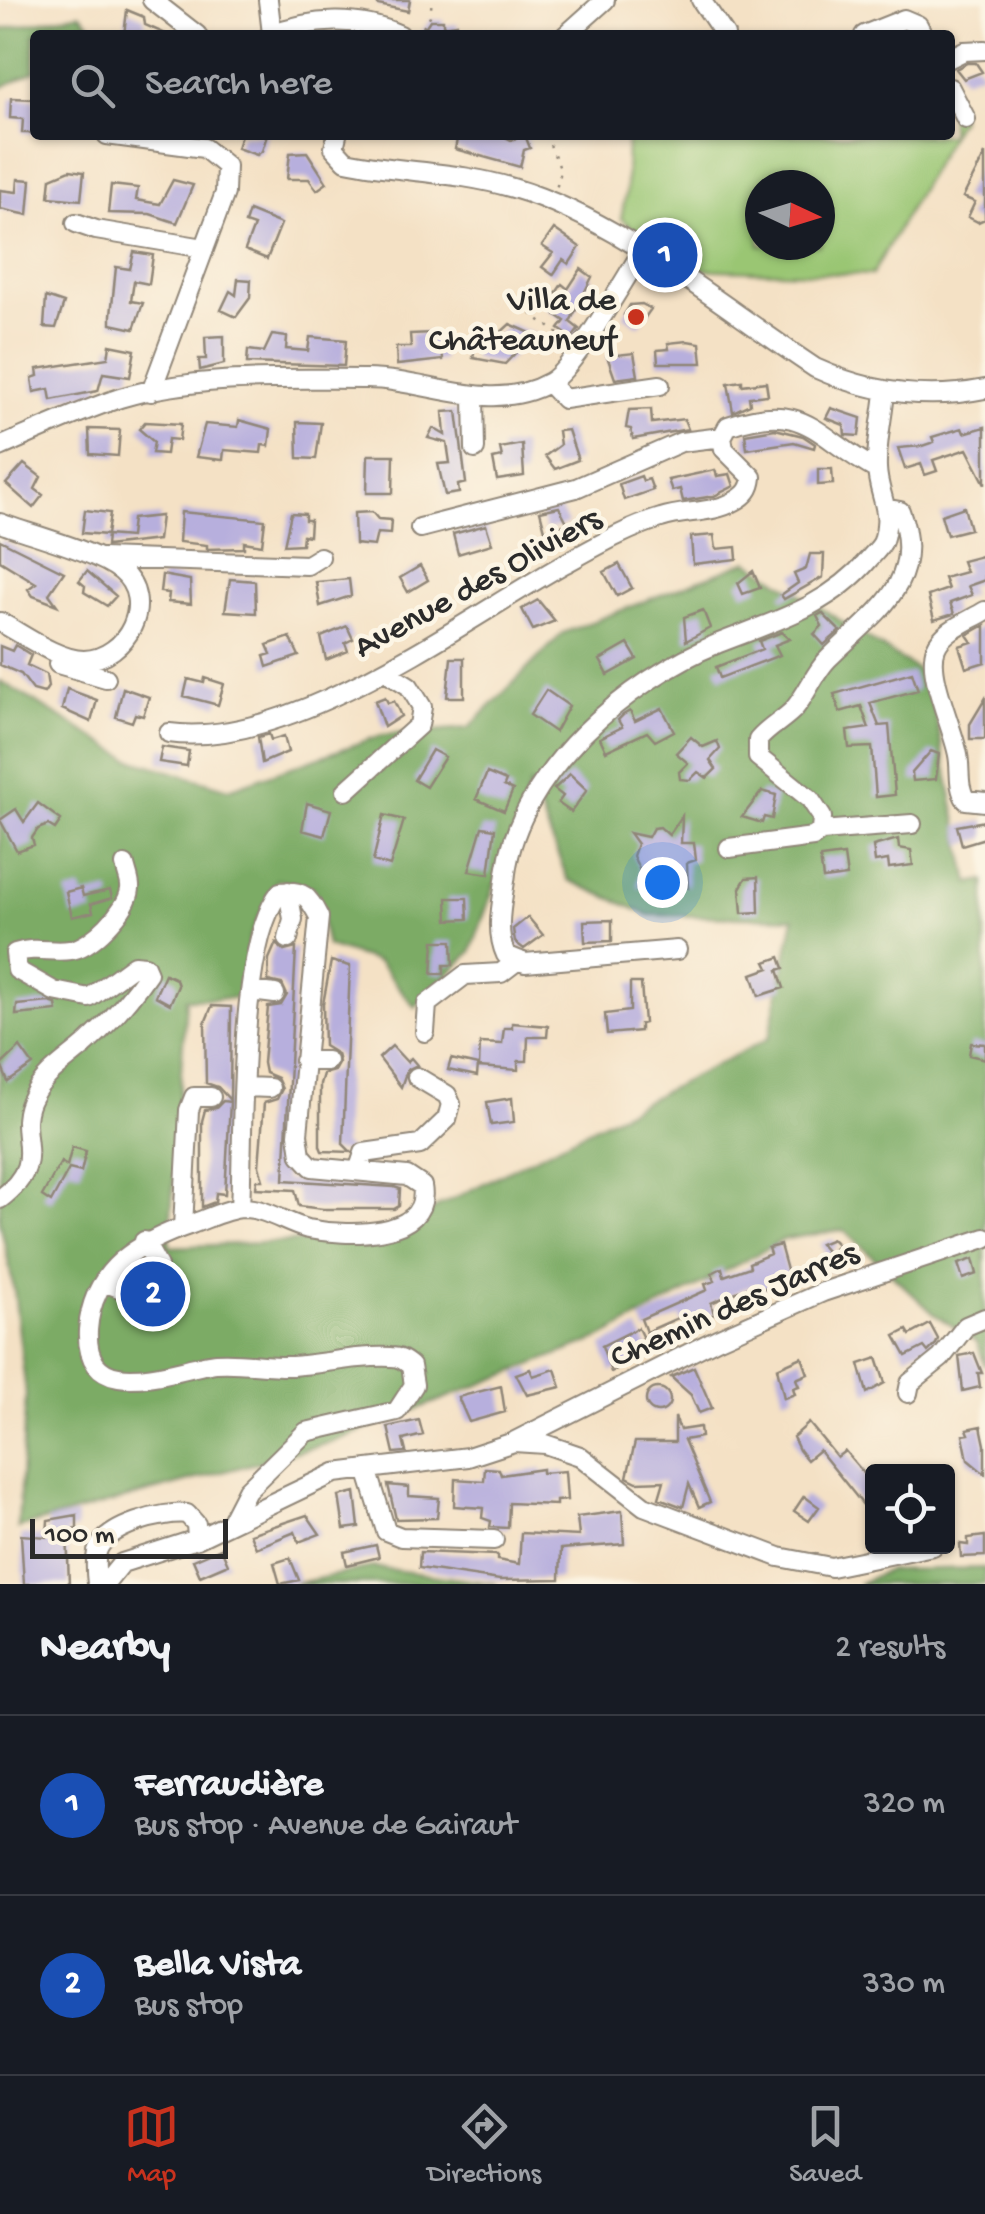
<!DOCTYPE html>
<meta charset="utf-8">
<style>
body{margin:0;font-family:"Gochi Hand",sans-serif;background:#20242c;color:#f1f3f6}
.controls{position:absolute;right:30px;bottom:30px;display:grid;overflow:hidden;border-radius:10px;box-shadow:0 2px 8px #0004}
.controls button{width:90px;height:90px;display:grid;place-items:center;padding:0;border:0;border-bottom:2px solid #363941;background:#171b24;color:#f1f3f6;font:50px sans-serif}
.compass{position:absolute;left:745px;top:170px;width:90px;height:90px;border-radius:50%;background:#171b24;box-shadow:0 2px 8px #0004;rotate:94deg}
.scale{position:absolute;left:30px;bottom:25px;width:198px;box-sizing:border-box;padding-left:10px;border:5px solid #2b2b2b;border-top:0;font-size:28px;line-height:35px;white-space:nowrap;color:#2b2b2b;-webkit-text-stroke:8px #fcf5e5;paint-order:stroke}
.you{position:absolute;left:662px;top:882px;width:35px;height:35px;margin:-25px;border:8px solid #fff;border-radius:50%;background:#1a73e8;box-shadow:0 0 0 15px #1a73e833}
.badge{display:grid;place-items:center;width:65px;height:65px;border-radius:50%;background:#c8321e;color:#fff;font-size:32px;font-weight:700}
.pin{position:absolute;translate:-50% -50%;border:5px solid #fff;box-shadow:0 2px 10px #0006}
.list{margin:0;padding:0;list-style:none}
h2{display:flex;justify-content:space-between;align-items:center;height:130px;margin:0;padding:0 40px;font-size:42px}
h2 small{font-size:32px;font-weight:400;color:#9ea1a6}
.list li{display:grid;grid-template-columns:65px 1fr auto;gap:30px;align-items:center;box-sizing:border-box;height:180px;padding:0 40px;border-top:2px solid #363941}
.list b{display:block;font-size:38px;white-space:nowrap}
.list p{margin:0;font-size:32px;white-space:nowrap;color:#9ea1a6}
.list em{font-size:32px;font-style:normal;color:#9ea1a6}
.icon{flex:none;width:55px;height:55px;fill:none;stroke:currentColor;stroke-width:2;stroke-linecap:round;stroke-linejoin:round}
.map{position:relative;flex:none;width:985px;height:1584px;overflow:hidden}
.search{position:absolute;background:#171b24;box-shadow:0 2px 8px #0004;left:30px;right:30px;top:30px;height:110px;display:flex;align-items:center;gap:25px;box-sizing:border-box;padding:0 35px;border-radius:10px;color:#9ea1a6;font-size:38px}
.sheet{height:490px;background:#171b24}
nav{display:flex;justify-content:space-around;align-items:center;box-sizing:border-box;height:140px;border-top:2px solid #363941;background:#171b24;font-size:28px;color:#9ea1a6}
nav a{display:grid;justify-items:center;gap:5px}
nav .on{color:#c8321e}
.map>svg:first-child{display:block}
.green{fill:#9ac673;stroke:#62784f;stroke-width:2.5;fill-rule:evenodd}
.forest{fill:#7bab65;stroke:#536b48;stroke-width:2.5;fill-rule:evenodd}
.building{fill:#b7afdd}
.lines{fill:none;stroke-linecap:round;stroke-linejoin:round}
.minor-casing{stroke:#908678;stroke-width:22}
.path{stroke:#908678;stroke-width:2.5;stroke-dasharray:2.5 8;stroke-linecap:butt}
.minor{stroke:#fff;stroke-width:18}
.poi-dot{fill:#c8321e;stroke:#fcf5e5;stroke-width:4}
.labels{text-anchor:middle;stroke-width:9;stroke-linejoin:round;paint-order:stroke}
.poi-label{font-size:35px;fill:#2b2b2b;stroke:#fcf5e5;text-anchor:end}
.street-label{font-size:35px;fill:#2b2b2b;stroke:#fcf5e5}
</style>
<div class="map">
<svg width="985" height="1584" viewBox="0 0 985 1584">
<rect width="100%" height="100%" fill="#fcf5e5"/>
<filter id="ink" filterUnits="userSpaceOnUse"><feTurbulence type="fractalNoise" baseFrequency=".01" numOctaves="2"/><feDisplacementMap in="SourceGraphic" scale="20" xChannelSelector="R" yChannelSelector="G"/><feConvolveMatrix kernelMatrix="1 2 1 2 8 2 1 2 1" color-interpolation-filters="sRGB"/></filter>
<filter id="wash" filterUnits="userSpaceOnUse"><feTurbulence type="fractalNoise" baseFrequency=".0048" numOctaves="4" result="noise"/><feDisplacementMap in="SourceGraphic" scale="40" xChannelSelector="R" yChannelSelector="G"/><feGaussianBlur stdDeviation="2.25" result="paint"/><feColorMatrix in="noise" values="0 0 0 0 0 0 0 0 0 0 0 0 0 0 0 0 0 1.4 0 .05"/><feComposite in="paint" operator="in"/></filter>
<g filter="url(#wash)">
<rect width="100%" height="100%" fill="#f4e1c5"/>
<path class="green" d="M950,98L960,118L872,275L689,269L621,219L626,193L627,135H950ZM760,185H820V245H760Z"/>
<path class="forest" d="M80,13L100,35H35V71L0,88V30Z
M748,561L928,677L969,883L985,880V1366L977,1342L934,1314L844,1230L785,1239L603,1337L332,1442L18,1528L26,1394L14,1290L0,1221V681L130,759L229,789L382,735L469,728L563,633ZM530,785L568,880L649,915L794,918L769,1038L439,1206L397,1237L169,1247L186,999L241,998L250,937L277,880L314,888L327,946L378,962L415,1007L471,952Z
M372,1567L497,1584H294Z
M985,1568V1584H858L888,1570Z"/>
<g id="blocks">
<path class="building" d="M378,0H410L408,11L378,5Z
M127,10L144,17L145,25L168,35H124Z
M430,20H443V26L457,24L458,35H420Z
M967,63H976L982,72L964,79L956,69Z
M11,98L35,99V133H22L23,119L10,118Z
M241,135H267L262,151L257,155L237,148Z
M458,135H501L511,140L525,135L530,148L524,150L520,167L455,149Z
M307,152L327,183L317,190L309,179H287L290,153Z
M985,154V219L978,222L968,217L975,202L963,197Z
M70,170L84,172L81,200L49,197L51,178Z
M18,179L31,180L28,215L0,209V190L17,192Z
M173,180L193,185L177,223L150,214L108,213L111,185L138,188L136,200L160,204Z
M249,211L281,224L267,259L245,250L254,226L245,223Z
M554,229L580,247L569,264L563,260L553,275L542,267L553,253L542,246Z
M134,252L153,255L149,284L134,281L131,301L143,303L134,329L111,324V315L116,267L130,269Z
M581,269L592,277L570,322L579,329L572,338L559,329L565,321L546,308L562,284L568,289Z
M238,279L251,280L250,298L236,317L221,310L230,291L236,295Z
M46,297L64,303L56,328L44,327Z
M642,304L651,309L639,326L624,315L630,305Z
M510,324L542,338L538,349L524,344L505,364L473,358L475,346L494,349L497,336Z
M433,333L434,347L442,346L443,360L397,365L396,347H411L410,334Z
M272,335L287,337L286,349L308,351L310,337L346,340L344,366L247,363L248,350L264,352Z
M224,336V364L200,370L199,359H206L205,337Z
M687,341L700,343L702,363H658L657,350L669,349L668,343Z
M110,345L135,350L130,377L103,373L98,391L51,400L49,389L34,392L32,378L38,376L37,369L108,358Z
M634,353L638,376L615,379L607,356Z
M742,381V385L766,382L768,395L749,397L750,404L733,412L728,383Z
M831,408L861,418L859,436L845,435L844,425L826,418Z
M651,409L652,423L684,419L688,429L633,439L631,429L626,428L629,410Z
M457,411L466,483L458,485L459,493L445,495L438,464L450,463L447,443L428,438L433,428L445,435L443,412Z
M239,420L271,429L269,446L262,445L261,453L224,450L223,460L196,457L205,424L238,427Z
M145,422L181,424L179,440L168,439L166,454L152,453L154,442L139,429Z
M297,422L321,423L316,459L298,458Z
M985,427V484L967,449L933,460L937,471L925,475L921,464L905,469L898,448L922,446L934,442L932,437L962,428L964,433Z
M89,429L120,430L118,456L90,454Z
M775,429L803,436L815,444L814,448L794,442L747,449L745,434Z
M568,430L578,460L555,469L545,456L560,445L558,431Z
M522,444L524,476L497,480L493,459L502,457L500,448Z
M368,455H394L393,493H367Z
M24,464L41,477L35,489L43,495L33,508L6,484Z
M818,469H832L833,484L818,485Z
M715,470L717,476L730,474L734,486L714,496L683,501L680,489L672,491L668,480Z
M641,476L643,481L649,479L653,490L624,500L619,484Z
M559,507L568,524L545,530L540,511Z
M964,507L970,529L947,535L941,515Z
M85,510L110,513L107,535L130,537L132,519L161,516L158,540L106,546L107,535L82,533Z
M181,512L265,520L262,545L244,542V548L207,549V545L179,542Z
M372,512L378,519L391,520L390,534L377,533L374,546L355,544L354,513Z
M291,513L305,514V520H310L309,536L303,535L302,544L284,545Z
M486,525L492,544L458,554L453,534Z
M714,535L716,549L736,547L737,559L693,564L691,537Z
M0,540L64,572L49,594L57,605L33,596L28,589L36,583L0,561Z
M810,554H824L823,577L784,599L781,595L798,583L794,574L806,569Z
M985,555V580L968,586L972,595L950,603L954,614L934,620L928,596L948,589L944,578L966,572L962,561Z
M619,564L632,588L617,596L604,572Z
M420,566L428,580L408,592L400,578Z
M87,571L116,596L107,606L84,592L85,586L79,581Z
M753,571L760,588L743,594L738,583Z
M162,575L190,580L191,604L168,602L169,593L160,592Z
M230,579L255,581L256,613L225,611Z
M349,579L351,596L320,606L316,582Z
M538,600L555,621L533,630L522,609Z
M703,610L710,628L686,641L684,617Z
M822,613L840,631L824,645L814,634L822,626L817,616Z
M985,625V662L966,668L959,646L972,642L967,635Z
M347,626L353,639L345,643L348,651L326,660L321,637Z
M782,632L790,639L775,645L780,655L720,678L716,667L762,649L759,641Z
M290,637L299,656L267,667L264,656L271,654L267,645Z
M628,644L637,659L608,675L600,660Z
M15,645L31,655L27,665L46,674L48,687L44,693L33,690L21,674L0,665V646L12,651Z
M451,658H464V697H447Z
M912,672L918,690L870,703L879,726L889,725L895,795L876,797L872,747L849,748L847,731L869,728L861,706L840,712L834,694Z
M205,678L224,684L218,705L184,696L188,679L204,683Z
M123,688L149,697L143,716L135,714L132,722L116,717Z
M67,689L97,700L91,722L62,709Z
M546,690L569,706L555,732L530,715Z
M385,697L388,703L394,701L401,716L384,727L375,701Z
M985,699V739H970V724Z
M662,708L674,731L655,741L647,732L606,751L600,738L622,727L618,720L623,715L630,711L635,721Z
M269,734L271,740L284,736L288,752L262,763L258,737Z
M691,737L703,747L717,741L720,749L710,760L716,769L707,778L698,772L690,780L680,779L679,772L688,763L676,753Z
M162,747L189,751L187,766L159,762Z
M432,750L445,757L426,787L414,780Z
M931,751L939,754L936,779L913,781L912,773Z
M487,773L506,781L504,786L513,790L504,811L476,799Z
M570,774L587,790L571,812L558,803L563,796L554,789Z
M762,791L776,795L772,819L764,817L762,823L742,817Z
M38,803L61,820L55,829L48,825L38,829L32,838L34,845L17,851L0,820L16,809L24,822Z
M307,803L331,810L324,836L302,830Z
M384,815L404,820L390,866L373,861Z
M682,816L681,843H694L696,860L687,863L688,887L675,874L667,884L652,877L637,888L640,871L633,856L637,844L629,833L648,837L653,828L660,827L669,835Z
M985,821V838L962,845L957,826Z
M482,827L495,829L489,874L469,871Z
M898,839L899,848L911,850L913,865L889,868L888,860L875,862L873,846Z
M844,855L847,876L823,879L820,858Z
M758,877L759,912L742,913L740,888L746,878Z
M81,888L83,896L110,890L112,898L91,904L93,912L72,917L66,892Z
M447,898H467L468,919L448,920Z
M528,917L543,935L524,949L515,942L513,929Z
M612,920V941L585,942L584,921Z
M434,941H452L453,965H444V974H432Z
M276,943L284,951L296,948L284,1180L394,1187L400,1189L399,1206L394,1209H323L299,1206L295,1190L256,1188L257,1180H263L259,1166L264,1103L277,1099L282,1089L277,1078L265,1073L263,1063L268,1007L281,1005L287,995L282,984L268,981L269,959Z
M780,957L784,968L778,970L784,988L759,996L752,974L769,968L766,962Z
M331,961L350,966L343,1144L351,1152L322,1151L320,1146V1084L323,1074L334,1071L339,1062L337,1054L324,1046L323,1004Z
M165,974L176,979L178,986L170,1004L155,996Z
M630,983H641L644,1023L640,1024V1031L607,1034L605,1014L630,1011Z
M49,1002L56,1004L57,1011L16,1015L17,1005Z
M212,1006L231,1007L230,1100L218,1087L206,1083L205,1023Z
M512,1023L548,1026L547,1037H528L527,1061H518V1070L479,1067L480,1043L502,1044L504,1028H512Z
M971,1043L985,1044V1059L969,1055Z
M392,1046L407,1062L411,1058L417,1065L407,1070L401,1087L379,1058Z
M20,1047L33,1065L8,1082L1,1065Z
M451,1059L478,1065L477,1076L448,1070Z
M512,1098L514,1122L491,1125L487,1102Z
M223,1101L230,1102L225,1194L216,1193L215,1202L202,1207V1121L205,1110L216,1108Z
M72,1147L86,1151L81,1172L69,1169L51,1202L42,1196L61,1162L67,1166Z
M832,1239L838,1245L831,1252L841,1261L831,1272L818,1260L826,1251L820,1244Z
M780,1245L790,1281L757,1290L755,1284L711,1303L714,1314L682,1322L680,1317L646,1332L641,1319L707,1290L705,1284L715,1281L712,1273L722,1268L724,1276L750,1267L749,1263L770,1254L768,1248Z
M973,1259L977,1274L963,1279L958,1264Z
M930,1324L938,1339L936,1344L928,1352L924,1347L906,1356L895,1336L907,1330L910,1335Z
M638,1328L650,1353L611,1372L602,1346Z
M974,1353L982,1373H978L980,1387L963,1391L959,1356Z
M802,1357L808,1374L796,1379L799,1386L793,1388L795,1394L784,1398L777,1368Z
M877,1358L885,1383L867,1393L859,1364Z
M694,1367L712,1408L699,1413L691,1395L671,1377Z
M530,1369L533,1376L555,1369L561,1387L527,1395L516,1374Z
M501,1386L505,1412L469,1422L458,1397Z
M646 1400a12 12 0 1 1 24 0a12 12 0 1 1-24 0Z
M675,1417L680,1430L700,1427L701,1437L684,1440L710,1502L699,1507L689,1484L683,1507L659,1498L664,1481L637,1482L627,1477L635,1442H675Z
M419,1420L423,1435L403,1440L406,1452L394,1453L388,1427Z
M809,1423L837,1457L845,1451L872,1483V1497L864,1506L819,1450L807,1460L799,1450L793,1437Z
M981,1426L985,1445V1474L968,1460L963,1435L969,1434L967,1429Z
M485,1468L499,1469L501,1475L542,1469V1473L565,1471L567,1500L556,1501V1505L509,1503L508,1528L490,1527L491,1521L482,1518L483,1508L454,1506L455,1479L484,1481Z
M388,1485L409,1487V1496L439,1498L437,1518L396,1519Z
M355,1492L359,1527L344,1529L339,1496Z
M804,1496L819,1507L809,1521L794,1511Z
M622,1511L624,1544L561,1549L560,1579L500,1580L419,1568L420,1552L497,1555V1560L519,1564L521,1533L579,1536L577,1517Z
M77,1515V1529L67,1531L69,1584H24L21,1535L47,1537L48,1520Z
M307,1515L320,1534L299,1542L295,1532L256,1548L250,1534Z
M985,1536V1556L961,1557L960,1544L968,1545V1538Z
M376,1545L379,1557L347,1565L344,1552Z
M221,1548L228,1564L200,1576L193,1560Z
M290,1558L299,1580L280,1584L274,1563Z"/>
</g>
</g>
<g filter="url(#ink)">
<use href="#blocks" fill-opacity="0" stroke="#908678" stroke-width="2.5"/>
<g class="lines">
<g class="minor-casing">
<path id="minor" d="M152,0L197,35
M268,0L272,34
M701,0L725,35
M269,35C311,18 359,16 400,35
M566,35L605,0
M864,35L904,19L918,25L923,35
M950,58L964,51L985,50
M950,88L966,119
M107,135L204,148L226,166L225,193L151,392
M337,135L334,148L346,161C402,173 457,171 513,188C619,219 722,307 815,368C870,393 925,401 985,389
M76,223L96,230L204,248
M549,383L564,399L660,385
M474,396L475,449
M722,437L728,426C806,399 814,436 877,470
M0,447C39,430 80,411 120,398C195,375 286,379 363,379C426,378 490,416 550,382C574,369 625,278 642,252
M0,523C32,535 96,551 121,571C157,601 127,659 84,660C57,660 23,634 0,622
M420,528L576,488L681,442L722,437
M102,558L307,565L320,557
M985,611C969,621 943,630 936,648C926,673 953,727 958,755C961,770 957,786 966,800L985,802
M58,664L106,678
M169,733C291,750 460,622 564,564C595,547 627,528 661,518C685,510 712,514 735,501C746,495 751,489 752,477L724,449L722,437
M346,791L419,725L422,707L409,686L387,672
M821,831L912,824
M729,848L813,837L821,831L822,817L810,799L758,757V740C768,728 782,721 793,710C807,695 814,673 828,659C871,615 928,584 900,511L889,509
M288,939L293,919L288,891
M677,950L525,963L506,955C494,929 503,901 506,873C519,772 629,679 719,643C775,621 829,606 869,559C873,554 881,547 883,541C893,509 878,496 877,468C876,444 883,416 885,392
M251,991L275,994
M425,1032L427,1004L465,975L501,973L518,960
M304,1061H327
M246,1087L270,1088
M358,1171L364,1153L420,1145L447,1119L451,1104L447,1095L417,1077
M0,1199C53,1159 11,1136 33,1096C44,1074 68,1060 87,1043C109,1023 131,998 148,973L145,966L134,965L89,998L54,991L17,970L15,953C37,946 50,953 70,950C91,948 128,910 130,889C131,882 126,871 125,865
M183,1227L189,1110L194,1097H211
M104,1282L122,1289L154,1284L158,1266L144,1241
M908,1393L910,1383L941,1358L966,1326L985,1318
M515,1441L717,1339L823,1292L985,1238
M367,1469L386,1531L401,1537L494,1540
M230,1523L247,1490L306,1432L397,1411L414,1385L411,1366C404,1360 399,1357 391,1357C358,1355 324,1364 292,1366C267,1367 241,1361 216,1363C176,1367 84,1410 88,1330C92,1268 141,1241 192,1224C209,1218 226,1209 243,1208C266,1208 287,1224 308,1229C344,1236 432,1240 422,1186L407,1176L312,1167L301,1155L298,1134L319,917C309,897 303,889 280,892C237,946 244,1135 240,1208
M97,1584C96,1575 95,1561 97,1552C104,1526 164,1511 187,1514L196,1524L197,1539
M105,1584L122,1563L197,1539L335,1473L468,1457L514,1442L545,1444L580,1456L644,1506L779,1557L831,1567L933,1546"/>
</g>
<path class="path" d="M417,35L430,16L432,0
M546,135L561,171L556,189
M514,301L569,342"/>
<use href="#minor" class="minor"/>
</g>
</g>
<circle class="poi-dot" cx="636" cy="317" r="10"/>
<g class="labels">
<g class="poi-label">
<text x="616" y="309">Villa de<tspan x="616" dy="40">Châteauneuf</tspan></text>
</g>
<g class="street-label">
<text transform="translate(476 580) rotate(-29)" y="12">Avenue des Oliviers</text>
<text transform="translate(733 1302) rotate(-24)" y="12">Chemin des Jarres</text>
</g>
</g>
</svg>
<div class="controls">
<button><svg class="icon" aria-label="locate" viewBox="0 0 24 24"><circle cx="12" cy="12" r="6"/><path d="M12 2v4M12 18v4M2 12h4M18 12h4"/></svg></button>
</div>
<svg class="compass" viewBox="-18 -18 36 36"><path d="M0-13l5 13h-10z" fill="#e53935"/><path d="M0 13l5-13h-10z" fill="#9ea1a6"/></svg>
<div class="scale">100 m</div>
<div class="you"></div>
<div class="pin badge" style="left:665px;top:255px;background:#1a4fb4">1</div>
<div class="pin badge" style="left:153px;top:1294px;background:#1a4fb4">2</div>
<div class="search"><svg class="icon" aria-label="search" viewBox="0 0 24 24"><circle cx="10" cy="10" r="6"/><path d="M15 15l6 6"/></svg>Search here</div>
</div>
<section class="sheet">
<h2>Nearby<small>2 results</small></h2>
<ul class="list">
<li><span class="badge" style="background:#1a4fb4">1</span><div><b>Ferraudière</b><p>Bus stop · Avenue de Gairaut</p></div><em>320 m</em></li>
<li><span class="badge" style="background:#1a4fb4">2</span><div><b>Bella Vista</b><p>Bus stop</p></div><em>330 m</em></li>
</ul>
</section>
<nav>
<a class="on"><svg class="icon" aria-label="map" viewBox="0 0 24 24"><path d="M3 6l6-2 6 2 6-2v14l-6 2-6-2-6 2zM9 4v14M15 6v14"/></svg>Map</a>
<a><svg class="icon" aria-label="directions" viewBox="0 0 24 24"><path d="M12 3l9 9-9 9-9-9zM9 14v-3h6M13 9l2 2-2 2"/></svg>Directions</a>
<a><svg class="icon" aria-label="saved" viewBox="0 0 24 24"><path d="M7 4h10v16l-5-4-5 4z"/></svg>Saved</a>
</nav>
